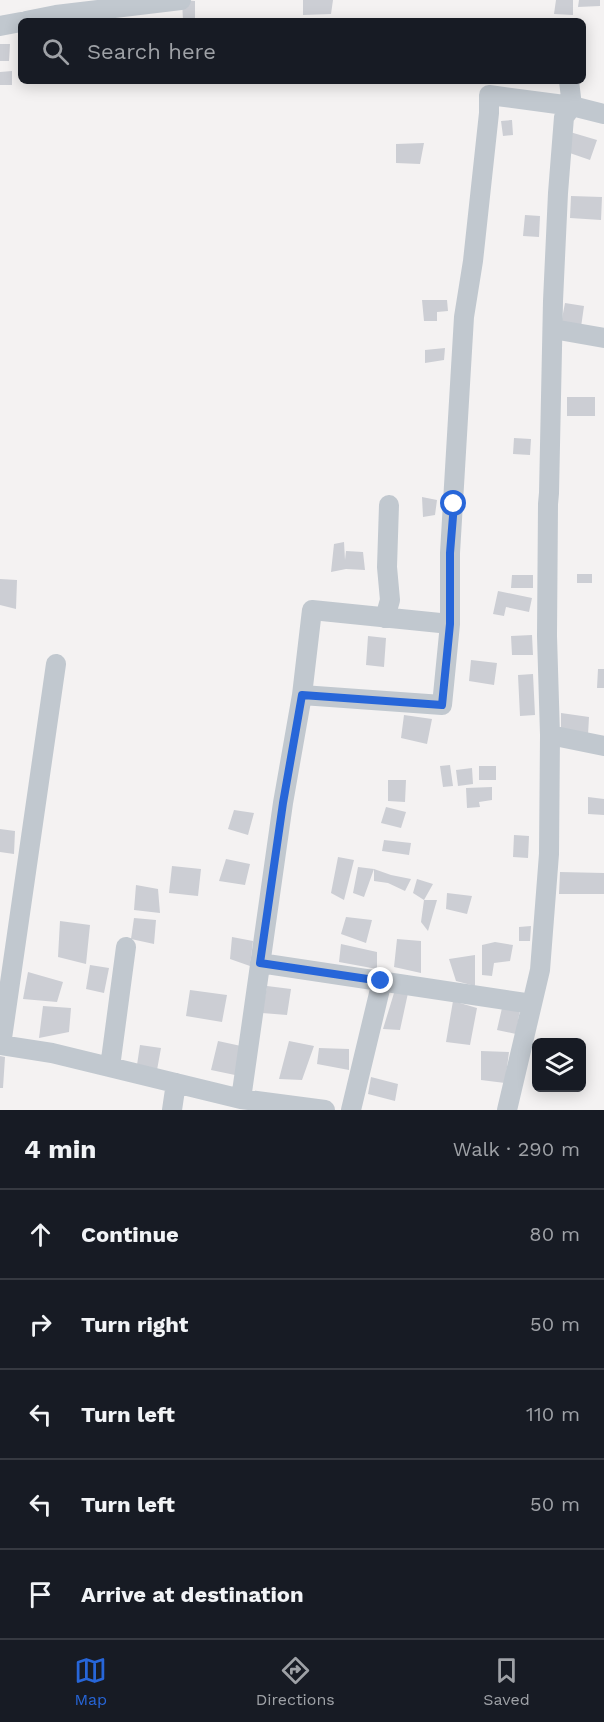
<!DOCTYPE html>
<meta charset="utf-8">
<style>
body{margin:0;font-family:"Work Sans",sans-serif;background:#242831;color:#f1f3f6}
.controls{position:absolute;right:18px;bottom:18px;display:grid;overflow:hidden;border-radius:9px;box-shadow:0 3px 15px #0003}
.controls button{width:54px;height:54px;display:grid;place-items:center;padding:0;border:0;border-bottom:2px solid #363941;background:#171b24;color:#f1f3f6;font:30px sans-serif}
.stop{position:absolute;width:18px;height:18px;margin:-14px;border:4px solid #2766d9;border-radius:50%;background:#fff}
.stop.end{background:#2766d9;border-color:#fff;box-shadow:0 2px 6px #0008}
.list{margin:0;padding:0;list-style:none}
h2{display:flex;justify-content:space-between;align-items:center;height:78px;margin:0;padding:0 24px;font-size:26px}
h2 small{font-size:20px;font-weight:400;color:#9ea1a6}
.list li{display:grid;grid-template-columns:39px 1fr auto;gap:18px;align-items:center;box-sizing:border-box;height:90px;padding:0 24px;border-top:2px solid #363941}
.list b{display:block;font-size:22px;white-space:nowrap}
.list em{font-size:20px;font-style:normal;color:#9ea1a6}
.icon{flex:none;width:33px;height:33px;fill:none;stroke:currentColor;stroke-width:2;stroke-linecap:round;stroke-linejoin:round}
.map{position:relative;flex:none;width:604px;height:1110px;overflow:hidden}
.search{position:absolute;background:#171b24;box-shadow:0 3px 15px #0003;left:18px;right:18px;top:18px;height:66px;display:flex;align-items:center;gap:15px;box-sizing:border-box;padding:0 21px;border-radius:9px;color:#9ea1a6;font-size:22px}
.sheet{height:528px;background:#171b24}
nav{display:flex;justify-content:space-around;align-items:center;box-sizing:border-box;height:84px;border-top:2px solid #363941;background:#171b24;font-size:16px;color:#9ea1a6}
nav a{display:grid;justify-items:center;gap:3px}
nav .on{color:#2766d9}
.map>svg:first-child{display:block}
.building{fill:#ccced4}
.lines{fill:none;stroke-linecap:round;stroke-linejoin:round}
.minor{stroke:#c1c8cf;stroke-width:20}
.route{stroke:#2766d9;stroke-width:8}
</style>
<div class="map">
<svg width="604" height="1110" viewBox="0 0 604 1110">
<rect width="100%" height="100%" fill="#f4f2f2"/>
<path class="building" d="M182,0L195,1V21H183Z
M303,0H333L331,14L303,15Z
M556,0H573V15L554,14Z
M579,0H600V6L578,7Z
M0,44H10L9,61H0Z
M12,71V85H0V72Z
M512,120L513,135L503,136L501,121Z
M570,132L597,140L590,160L564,151Z
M424,143L420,164L396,163V144Z
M571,196L602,197L601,220L570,218Z
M525,215L540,216L539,237L523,236Z
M422,300H447L448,311L437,312V321H424Z
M565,303L584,306L581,327L561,324Z
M445,348L444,360L425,363V350Z
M567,397H595V416H567Z
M514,438L531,439L530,455L513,454Z
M422,497L437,500L435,515L423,517Z
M344,542L345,560L346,551L363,552L365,570L346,569L331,572L334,544Z
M577,574H592V583H577Z
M512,575H533V588H511Z
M0,579L17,580L16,609L0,605Z
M498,591L532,598L529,612L506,607L504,616L493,614Z
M532,635L533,655H512L511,636Z
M368,636L386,638L384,667L366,665Z
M471,660L497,663L494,685L469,681Z
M598,669H604V688H597Z
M533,674L535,715L520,716L518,675Z
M561,713L589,717L588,735L561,728Z
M404,715L432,719L427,744L401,738Z
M450,765L453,786L443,787L440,766Z
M479,766H496V780H479Z
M472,768L473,784L458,786L456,770Z
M388,780H406L405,802L388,801Z
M492,787V800L479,802L480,807L467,808L466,788Z
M588,797L604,799V815L588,814Z
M386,807L406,812L401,828L381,823Z
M234,810L254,813L248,835L228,829Z
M0,829L15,831L14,854L0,852Z
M514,835L529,836L528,858L513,857Z
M384,840L411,843L409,855L382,851Z
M338,857L354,860L344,900L331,893Z
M226,859L250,864L245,885L219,881Z
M172,866L201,869L198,896L169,893Z
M358,867L374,869L364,897L353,893Z
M374,869L391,875L411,879L405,891L388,883L374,881Z
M560,872L604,873V894H559Z
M417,879L433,884L424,900L413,893Z
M136,885L158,889L160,913L134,910Z
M447,893L472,896L467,914L446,909Z
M424,900H437L428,931L421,922Z
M346,917L372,920L366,943L341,934Z
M134,918L156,920L154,944L131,939Z
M60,921L90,925L86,964L58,957Z
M531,926L530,941H519V927Z
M232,937L253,941L250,966L230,959Z
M397,939L421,941V973L394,967Z
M495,942L513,945L510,961L494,963L492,976L482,975V945Z
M341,944L377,952V969L339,962Z
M475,955V986L456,981L449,959Z
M90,965L109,968L104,993L86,989Z
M28,972L63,982L57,1002L23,999Z
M267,986L291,989L287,1015L262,1013Z
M190,990L227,995L222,1022L186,1016Z
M394,993H408L400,1030L383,1029Z
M453,1001L477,1008L470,1045L446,1042Z
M43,1006L71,1008L69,1032L39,1038Z
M502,1008L520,1009L516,1034L497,1030Z
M218,1041L241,1046L235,1075L211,1070Z
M289,1041L314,1046L302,1080L279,1079Z
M140,1045L161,1048L157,1070L137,1065Z
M319,1048L349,1049V1070L317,1064Z
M481,1051L509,1052L505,1083L481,1080Z
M0,1056L5,1057L3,1088H0Z
M371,1077L398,1084L395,1101L368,1094Z"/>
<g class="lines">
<path class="minor" d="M26,21L56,15L181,0
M0,26L21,22
M553,329L604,338
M385,618L390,600L387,567L389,505
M302,695L442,705L450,624V553L464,317L473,261L489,113V95L572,106L604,114
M550,735L604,746
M260,963L532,1004
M0,1045L52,1053L241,1099L325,1110
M1,1045L56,664
M110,1067L126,947
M241,1099L283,803L302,695L312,610L450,624
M172,1110L176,1083
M351,1110L382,981
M507,1110L540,970L549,854L550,735L547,636L548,504L549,493L553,301L558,193L564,117L572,106L569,81"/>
</g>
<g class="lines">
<path class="route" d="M381,981L260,963L283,803L302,695L442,705L450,624V553L454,504"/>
</g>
</svg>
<div class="controls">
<button><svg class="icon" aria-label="layers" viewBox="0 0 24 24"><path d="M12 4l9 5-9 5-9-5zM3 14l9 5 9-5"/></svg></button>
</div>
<div class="stop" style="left:454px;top:504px"></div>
<div class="stop end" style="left:381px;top:981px"></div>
<div class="search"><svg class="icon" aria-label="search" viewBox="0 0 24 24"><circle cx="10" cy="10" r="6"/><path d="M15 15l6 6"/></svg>Search here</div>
</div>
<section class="sheet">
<h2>4 min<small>Walk · 290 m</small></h2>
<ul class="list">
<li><svg class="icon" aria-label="ahead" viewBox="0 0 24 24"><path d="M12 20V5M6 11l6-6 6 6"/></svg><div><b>Continue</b></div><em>80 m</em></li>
<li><svg class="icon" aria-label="right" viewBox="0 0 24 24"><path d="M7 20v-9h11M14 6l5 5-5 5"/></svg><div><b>Turn right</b></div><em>50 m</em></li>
<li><svg class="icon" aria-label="left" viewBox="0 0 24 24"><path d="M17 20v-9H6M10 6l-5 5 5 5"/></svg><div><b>Turn left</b></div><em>110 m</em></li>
<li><svg class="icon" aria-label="left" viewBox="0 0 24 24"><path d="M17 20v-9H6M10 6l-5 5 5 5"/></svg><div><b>Turn left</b></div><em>50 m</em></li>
<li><svg class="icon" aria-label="arrive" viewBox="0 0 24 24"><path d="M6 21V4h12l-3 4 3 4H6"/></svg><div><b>Arrive at destination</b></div></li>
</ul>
</section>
<nav>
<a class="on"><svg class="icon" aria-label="map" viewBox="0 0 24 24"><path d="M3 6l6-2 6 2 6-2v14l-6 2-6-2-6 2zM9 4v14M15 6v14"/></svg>Map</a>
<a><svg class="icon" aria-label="directions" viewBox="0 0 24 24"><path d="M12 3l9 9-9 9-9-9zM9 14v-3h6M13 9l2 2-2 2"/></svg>Directions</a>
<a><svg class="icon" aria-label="saved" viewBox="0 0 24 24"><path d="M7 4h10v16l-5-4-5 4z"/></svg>Saved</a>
</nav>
